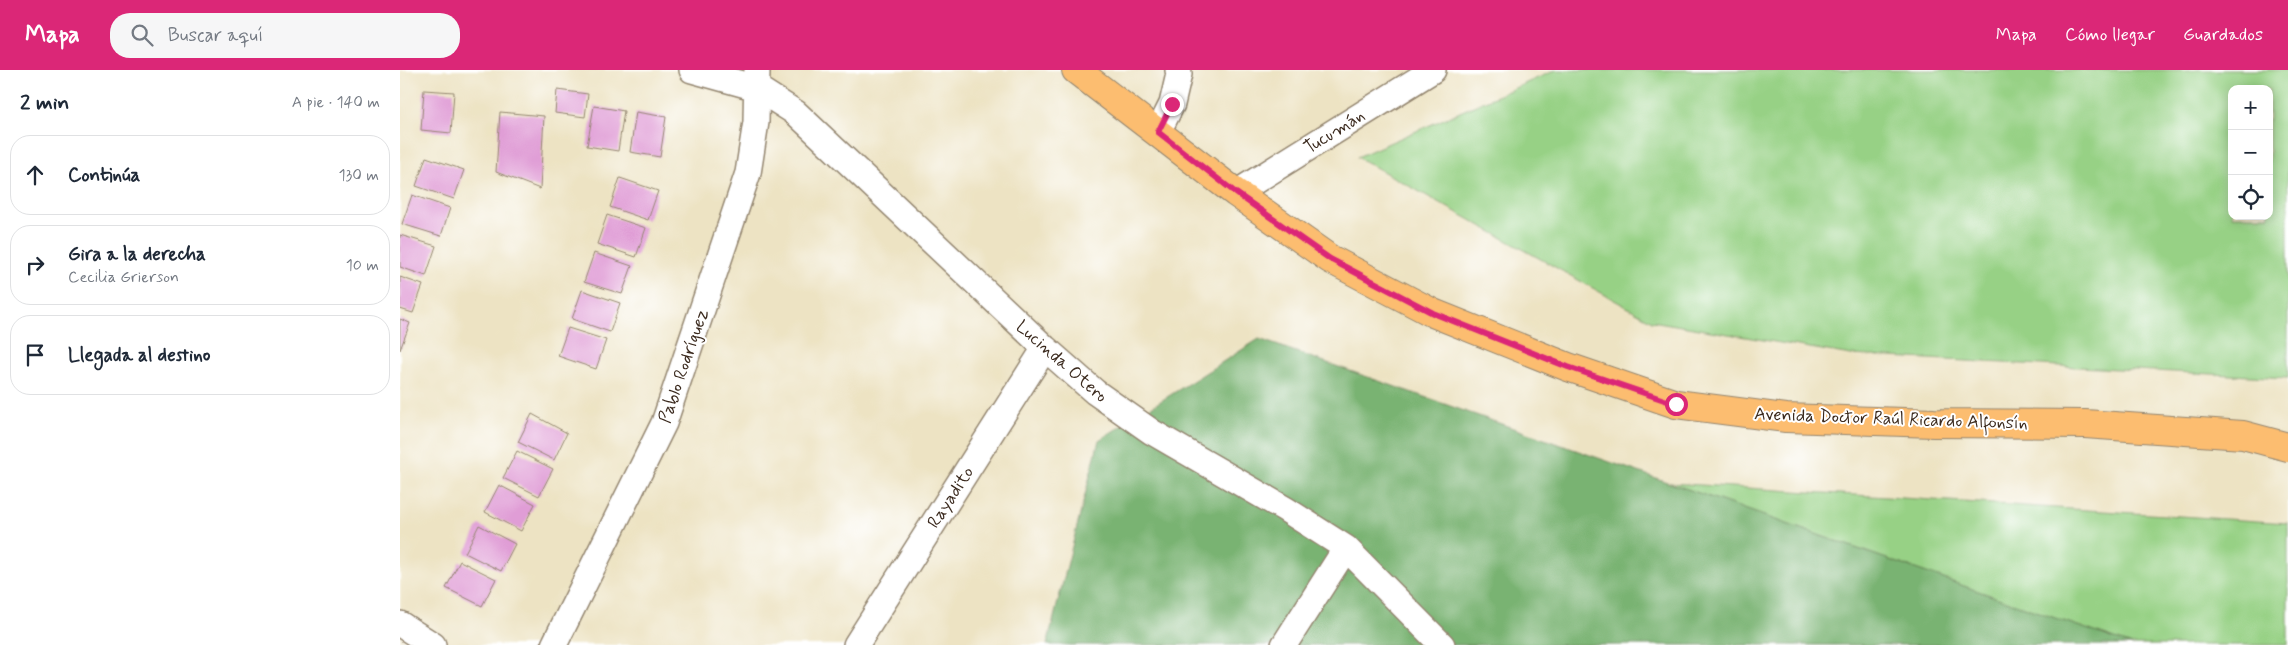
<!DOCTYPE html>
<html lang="es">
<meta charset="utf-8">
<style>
body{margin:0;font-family:Mynerve,sans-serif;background:#f6f6f7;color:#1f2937}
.controls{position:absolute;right:15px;top:15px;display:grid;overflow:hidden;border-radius:10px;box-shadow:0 2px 12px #0003}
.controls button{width:45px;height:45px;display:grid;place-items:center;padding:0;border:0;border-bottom:1px solid #e0e1e3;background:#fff;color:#1f2937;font:25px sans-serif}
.stop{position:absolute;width:15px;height:15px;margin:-11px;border:4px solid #db2777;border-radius:50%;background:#fff}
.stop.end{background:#db2777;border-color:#fff;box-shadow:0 1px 5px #0008}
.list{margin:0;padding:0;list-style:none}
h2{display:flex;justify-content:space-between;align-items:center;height:65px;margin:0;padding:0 20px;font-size:21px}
h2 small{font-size:16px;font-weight:400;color:#747a83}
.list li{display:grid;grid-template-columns:32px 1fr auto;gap:15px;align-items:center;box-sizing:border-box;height:80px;margin:0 10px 10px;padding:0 10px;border:1px solid #e0e1e3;border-radius:20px}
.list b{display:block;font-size:19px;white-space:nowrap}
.list p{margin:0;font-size:16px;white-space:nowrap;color:#747a83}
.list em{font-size:16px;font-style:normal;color:#747a83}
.icon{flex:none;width:28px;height:28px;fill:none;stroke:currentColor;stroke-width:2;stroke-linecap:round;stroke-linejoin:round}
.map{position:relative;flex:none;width:1888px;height:575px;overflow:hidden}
header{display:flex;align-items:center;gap:30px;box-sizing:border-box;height:70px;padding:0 25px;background:#db2777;color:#fff}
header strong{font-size:24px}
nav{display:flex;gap:28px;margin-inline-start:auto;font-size:18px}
.search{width:350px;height:45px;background:#f6f6f7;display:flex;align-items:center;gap:12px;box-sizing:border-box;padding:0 18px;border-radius:20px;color:#747a83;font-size:19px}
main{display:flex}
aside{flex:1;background:#fff}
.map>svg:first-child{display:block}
.green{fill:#97d185;stroke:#697e52;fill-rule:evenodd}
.forest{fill:#79b372;stroke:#5a6e48}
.building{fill:#e09dd6}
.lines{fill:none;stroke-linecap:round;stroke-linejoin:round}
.minor-casing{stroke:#948670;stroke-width:28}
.primary-casing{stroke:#948670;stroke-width:30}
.minor{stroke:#fff;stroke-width:25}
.primary{stroke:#fcbd6f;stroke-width:28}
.route{stroke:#db2777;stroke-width:6}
.labels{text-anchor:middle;stroke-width:4;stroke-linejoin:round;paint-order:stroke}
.street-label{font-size:18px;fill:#3b2a1e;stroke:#fff}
</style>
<header>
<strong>Mapa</strong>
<div class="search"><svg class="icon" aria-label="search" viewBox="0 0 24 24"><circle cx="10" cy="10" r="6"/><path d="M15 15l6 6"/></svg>Buscar aquí</div>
<nav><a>Mapa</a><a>Cómo llegar</a><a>Guardados</a></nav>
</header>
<main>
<aside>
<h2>2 min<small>A pie · 140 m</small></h2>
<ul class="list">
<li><svg class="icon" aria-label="ahead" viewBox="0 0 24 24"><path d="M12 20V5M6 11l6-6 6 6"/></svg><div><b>Continúa</b></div><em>130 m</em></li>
<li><svg class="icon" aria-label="right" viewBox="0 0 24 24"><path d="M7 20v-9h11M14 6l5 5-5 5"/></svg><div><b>Gira a la derecha</b><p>Cecilia Grierson</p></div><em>10 m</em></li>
<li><svg class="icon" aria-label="arrive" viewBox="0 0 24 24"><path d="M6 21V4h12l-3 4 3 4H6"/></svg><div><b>Llegada al destino</b></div></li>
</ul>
</aside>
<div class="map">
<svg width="1888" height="575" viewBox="0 0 1888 575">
<rect width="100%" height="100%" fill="#fff"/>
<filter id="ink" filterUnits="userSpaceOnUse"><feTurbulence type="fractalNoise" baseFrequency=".02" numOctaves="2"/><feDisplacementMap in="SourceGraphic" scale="10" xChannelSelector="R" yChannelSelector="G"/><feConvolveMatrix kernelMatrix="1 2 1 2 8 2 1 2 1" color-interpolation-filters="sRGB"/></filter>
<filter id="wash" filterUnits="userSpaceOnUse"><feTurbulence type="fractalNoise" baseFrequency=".0096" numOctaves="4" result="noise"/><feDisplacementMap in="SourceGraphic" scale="20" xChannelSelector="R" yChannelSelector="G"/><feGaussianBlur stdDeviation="1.12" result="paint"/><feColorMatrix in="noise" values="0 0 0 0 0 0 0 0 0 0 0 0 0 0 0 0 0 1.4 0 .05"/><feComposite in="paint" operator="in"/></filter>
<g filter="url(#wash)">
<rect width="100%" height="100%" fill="#ede3c3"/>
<path class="green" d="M1156,0H1888V308L1451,285L1252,251L957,87ZM1832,19H1869V146H1832Z
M1270,413L1888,453V575H1732Z"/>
<path class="forest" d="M859,269L1732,575H647L699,370Z"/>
<g id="blocks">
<path class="building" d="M24,20L54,22L51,63L21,60Z
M157,20L188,24L185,47L155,43Z
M194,36L224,41L218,81L187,76Z
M100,42L144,46L140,119L96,102Z
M236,42L266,47L260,87L230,82Z
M26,87L64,100L54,129L16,116Z
M220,108L258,121L248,150L210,137Z
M12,125L50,138L41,166L2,154Z
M207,145L246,158L236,187L197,174Z
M0,165L36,176L26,206L0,197Z
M194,183L232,196L222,224L184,212Z
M0,207L23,215L13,243L0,239Z
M182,220L220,233L210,262L172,249Z
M0,249L10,253L0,280Z
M168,258L206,270L196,299L158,286Z
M132,344L167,363L154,390L118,372Z
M117,381L153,399L139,426L103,408Z
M99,415L135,434L121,461L85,442Z
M79,455L115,474L101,501L65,483Z
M60,491L96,509L82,536L46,518Z"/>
</g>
</g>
<g filter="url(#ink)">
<use href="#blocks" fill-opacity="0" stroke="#948670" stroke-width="1"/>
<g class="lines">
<g class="minor-casing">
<path id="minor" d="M292,0L357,18L396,43L645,278L695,322L752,362L885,439L946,478L1042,575
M758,62L772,34L779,4L778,0
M836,123L1033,0
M0,554L33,575
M154,575L264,353L348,103L356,52L357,0
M456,575L645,278
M884,575L946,478"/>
</g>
<g class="primary-casing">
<path id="primary" d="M676,0L836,123L930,189L1033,243L1168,297L1276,334L1386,348L1534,353L1685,354L1843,365L1888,377"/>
</g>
<use href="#minor" class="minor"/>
<use href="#primary" class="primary"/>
</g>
</g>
<g class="lines" filter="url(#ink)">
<path class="route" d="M772,34L758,62L836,123L930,189L1033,243L1168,297L1276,334"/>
</g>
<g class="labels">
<g class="street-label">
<text transform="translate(934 61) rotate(-32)" y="6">Tucumán</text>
<text transform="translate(662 291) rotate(41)" y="6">Lucinda Otero</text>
<text transform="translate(283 296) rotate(-71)" y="6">Pablo Rodríguez</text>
<text transform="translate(1491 348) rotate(2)" y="6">Avenida Doctor Raúl Ricardo Alfonsín</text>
<text transform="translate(550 427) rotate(-57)" y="6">Rayadito</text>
</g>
</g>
</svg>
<div class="controls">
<button>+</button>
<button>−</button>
<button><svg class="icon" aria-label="locate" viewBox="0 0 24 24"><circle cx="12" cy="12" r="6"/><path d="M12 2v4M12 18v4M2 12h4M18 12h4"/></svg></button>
</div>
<div class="stop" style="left:1276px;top:334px"></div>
<div class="stop end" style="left:772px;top:34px"></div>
</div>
</main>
